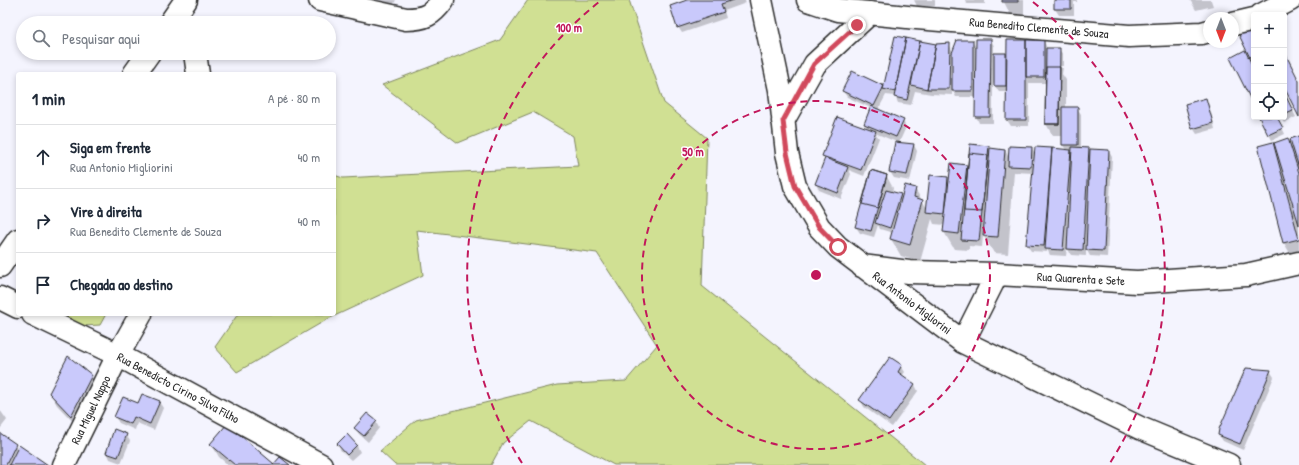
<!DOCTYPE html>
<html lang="pt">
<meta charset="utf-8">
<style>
body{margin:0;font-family:"Patrick Hand",sans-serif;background:#f6f6f7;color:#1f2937}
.controls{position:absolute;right:12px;top:12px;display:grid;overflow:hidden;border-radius:4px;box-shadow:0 2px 6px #0003}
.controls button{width:36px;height:36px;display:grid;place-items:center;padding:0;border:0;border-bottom:1px solid #e0e1e3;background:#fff;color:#1f2937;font:20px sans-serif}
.compass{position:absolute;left:1203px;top:12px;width:36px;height:36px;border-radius:50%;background:#fff;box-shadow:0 2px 6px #0003;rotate:180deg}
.stop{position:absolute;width:12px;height:12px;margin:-9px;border:3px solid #d1495b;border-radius:50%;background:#fff}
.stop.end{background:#d1495b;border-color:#fff;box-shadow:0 1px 4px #0008}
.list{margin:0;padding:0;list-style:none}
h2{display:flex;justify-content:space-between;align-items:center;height:52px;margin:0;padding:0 16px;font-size:17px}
h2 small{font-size:13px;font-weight:400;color:#747a83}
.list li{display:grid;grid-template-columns:26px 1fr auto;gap:12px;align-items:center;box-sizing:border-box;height:64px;padding:0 16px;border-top:1px solid #e0e1e3}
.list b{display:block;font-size:15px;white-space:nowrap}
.list p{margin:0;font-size:13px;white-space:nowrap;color:#747a83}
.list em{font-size:13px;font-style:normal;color:#747a83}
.icon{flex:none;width:22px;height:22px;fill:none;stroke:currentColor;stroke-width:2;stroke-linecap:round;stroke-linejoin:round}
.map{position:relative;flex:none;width:1299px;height:465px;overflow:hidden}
.search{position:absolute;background:#fff;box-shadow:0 2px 6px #0003;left:16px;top:16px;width:320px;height:44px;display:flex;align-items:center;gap:10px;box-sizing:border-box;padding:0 14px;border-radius:22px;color:#747a83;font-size:15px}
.panel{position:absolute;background:#fff;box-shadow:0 2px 6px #0003;left:16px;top:72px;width:320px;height:244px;border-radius:4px}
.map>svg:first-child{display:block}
.green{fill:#d0e093;stroke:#7e865f}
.shadow{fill:#0003;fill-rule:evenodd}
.building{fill:#c9c9fb;stroke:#2b2b2b}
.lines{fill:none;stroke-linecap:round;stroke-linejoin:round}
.minor-casing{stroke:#2b2b2b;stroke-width:25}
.minor{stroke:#fff;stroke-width:22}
.route{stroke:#d1495b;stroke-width:5}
.ring{fill:none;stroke:#c2185b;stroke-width:2;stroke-dasharray:7 5}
.labels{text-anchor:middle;stroke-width:3;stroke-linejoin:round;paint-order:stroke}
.street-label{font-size:12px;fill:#2b2b2b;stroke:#fff}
.centre{fill:#c2185b;stroke:#fff;stroke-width:2}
.ring-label{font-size:12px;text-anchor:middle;font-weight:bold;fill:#c2185b;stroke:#fff;stroke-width:3;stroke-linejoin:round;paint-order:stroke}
</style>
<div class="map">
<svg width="1299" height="465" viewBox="0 0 1299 465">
<rect width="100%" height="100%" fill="#f4f4fe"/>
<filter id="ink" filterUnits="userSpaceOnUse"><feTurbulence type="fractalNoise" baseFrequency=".025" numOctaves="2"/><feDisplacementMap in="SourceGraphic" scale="8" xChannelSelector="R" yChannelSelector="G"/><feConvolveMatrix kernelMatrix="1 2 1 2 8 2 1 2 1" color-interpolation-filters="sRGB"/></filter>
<g filter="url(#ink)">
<path class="green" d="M528,0H629L664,103L707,138L702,286L925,465H614L531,421L503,443L491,465H395L380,451L416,420L557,385L626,381L657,345L597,253L417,230L423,275L328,319L237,372L215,347L238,314H334V175L343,178L578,166L573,136L533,112L458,143L382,85L500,40Z
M61,314H106L100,325L83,326Z"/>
<path class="shadow" d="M378,0H396L391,8Z
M690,0H745L746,3L724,11L726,18L682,33L678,27Z
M914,0H935V6H917Z
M965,0H985V4H967Z
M1003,0H1024V14H1010Z
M1055,0H1077V2H1074V15H1059L1055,9Z
M1190,0H1211L1213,6L1196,10Z
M896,37L936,45L949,44L953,52L972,41L977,49L991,40L994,46V54H1008L1044,41L1047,49H1059L1063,55V66H1049V68H1063L1062,74L1066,80V108H1077L1081,114V149H1088L1091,153L1108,150L1112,157L1107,257L1090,256L1086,249V256L1071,255L1067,247L1066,256L1050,255L1047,249V252L1031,251L1027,245L1034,173L1014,172L1008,254L994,253L983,235L982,247L969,246V250L954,249L944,232L945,225L934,224L932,219L920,262L901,256L891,239L893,233L880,229L878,225L874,237L860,233L856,227L886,175L893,188L892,193L900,195L902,199L915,189L928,210L948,178L950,181L966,166L969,170L988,147L990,149L1005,150L1009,158L1032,148L1035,154L1036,148L1066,150L1063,145V136H1053L1046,124V83H1029V126H1011L1007,120V92H999L993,83V123H979L976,116V97H956L952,90V95L931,94L915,91L911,105L898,103L895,96L886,95L878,110L903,121L906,127L899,143L875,133L879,138L864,176L849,170L851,174L841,199L819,190L816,184L825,160L823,156L868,130L865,124L871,108L847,97L843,91L852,72L884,87ZM887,89L900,92L899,94L887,91Z
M1284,93L1296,117L1284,123L1280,117H1284Z
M1205,99L1209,105L1215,129L1197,134L1193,128Z
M1260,117H1277L1285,134L1272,140Z
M1299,137V258L1294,260L1284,243L1273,144L1288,139L1292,147Z
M914,145L917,151L910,181L894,178L890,172Z
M901,366L905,372L902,376L915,385L918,391L892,427L864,407L861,401Z
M1270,371L1274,377L1243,450L1223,441L1219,435Z
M91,375L98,388L78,427L57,405L50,393Z
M159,402L163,408L154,430L137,423L135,430L119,423L115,417L139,404Z
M0,410L7,420L0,429Z
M376,422L379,428L368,442L359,434L355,428Z
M0,434L15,445L18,449L47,465H0Z
M126,435L130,441L121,463L110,459L107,452Z
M347,436L357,446L360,452L351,460L341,451L338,445Z
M212,445L274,465H228L219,457Z"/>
<path class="building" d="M687,0H734L721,4L724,12L677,28L670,6Z
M1002,0H1018V2H1002Z
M1054,0H1071V9H1054Z
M1253,29L1254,32V66L1239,35Z
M895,36L906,38L895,92L883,89Z
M906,38L920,41L907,100L894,97Z
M976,39H991L990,117H975Z
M957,40H973V91H952V53Z
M1007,40H1026V120H1006Z
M1026,40H1044V77H1026Z
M920,41L936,44L927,89L911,85Z
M950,43L949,89H927L936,44Z
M1046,48H1060L1059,124H1045Z
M1245,50L1254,69V106L1230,58Z
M1284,51L1299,81V117L1284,87Z
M994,53H1006V86H994Z
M1046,67H1060L1059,124H1045Z
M852,71L884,86L874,106L842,91Z
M1284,92L1293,111L1284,115Z
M1206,98L1213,123L1192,129L1185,104Z
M871,106L904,120L896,137L864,124Z
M1062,107H1078V145H1062Z
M837,117L876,131L861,170L822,156Z
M1259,117H1277L1283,128L1268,135Z
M1299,136V168L1290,139Z
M1288,138L1299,173V225L1274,143Z
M895,142L914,144L907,175L889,172Z
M1273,142L1299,239L1283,243L1258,146Z
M970,144L989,146L979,241L961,240Z
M1009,146L1032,147L1031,167L1008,166Z
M1035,147L1052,148L1044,246L1026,245Z
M1072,147L1089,148L1083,250L1067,249Z
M990,148L1005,150L998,237L983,236Z
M1052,148L1071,150L1063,250L1045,249Z
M1090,149L1109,150L1104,251L1086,250Z
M969,153L988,155L982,212L964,211Z
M825,158L848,167L838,193L815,184Z
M951,163L967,165L959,234L943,232Z
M871,170L887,175L871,231L855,227Z
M871,170L887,175L878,208L862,204Z
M930,175L948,177L945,214L926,212Z
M905,185L916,188L914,197L923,200L910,245L890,239Z
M886,190L901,194L890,228L875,223Z
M68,356L92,375L71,416L49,393Z
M890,357L902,365L898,372L915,384L889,421L859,400Z
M1246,368L1271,370L1240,444L1218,435L1219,429Z
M142,394L160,401L150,424L134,417L131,424L114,417L123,397L138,403Z
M367,413L377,421L364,436L354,428Z
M227,424L274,464L273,465H235L210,444Z
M114,429L127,434L118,457L106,453Z
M0,433L16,444L6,465H0Z
M347,434L357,445L347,455L337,444Z
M19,445L48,465H9Z
M280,457L290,465H273Z"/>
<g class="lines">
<g class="minor-casing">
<path id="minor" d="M320,0L406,19C425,19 432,15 443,0
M761,0L780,90L787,153L795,186L819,227L838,247L963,342L1140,428L1229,465
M808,0L838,10L917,18L1129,36L1202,33L1209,31
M1261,15L1290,0
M170,23L186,0
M1233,24L1254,19
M195,53L198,74
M134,74L149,53
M783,121L815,64L870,13
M0,266L18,240
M862,266L909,272L997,274L1137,282L1246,275L1299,263
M0,298L18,307
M33,314L118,355L321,465
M963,342L997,274
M64,465L118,355L141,314"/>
</g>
<use href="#minor" class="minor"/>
</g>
</g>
<g class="lines" filter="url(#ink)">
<path class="route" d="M838,247L819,227L795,186L787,153L783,121L814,64L857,25"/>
</g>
<g class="ring">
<circle cx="816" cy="275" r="174"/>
<path d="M522 463A349 349 0 0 1 599 2M1033 2A349 349 0 0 1 1110 463"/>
</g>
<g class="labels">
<g class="street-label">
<text transform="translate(1039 28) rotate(5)" y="4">Rua Benedito Clemente de Souza</text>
<text transform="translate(1081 279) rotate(3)" y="4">Rua Quarenta e Sete</text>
<text transform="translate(912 303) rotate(37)" y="4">Rua Antonio Migliorini</text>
<text transform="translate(178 388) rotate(28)" y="4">Rua Benedicto Cirino Silva Filho</text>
<text transform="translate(91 410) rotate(-64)" y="4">Rua Miguel Nappo</text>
</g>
</g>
<circle cx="816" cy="275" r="6" class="centre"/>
<g class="ring-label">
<text x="569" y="32">100 m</text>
<text x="693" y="156">50 m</text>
</g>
</svg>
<div class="controls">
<button>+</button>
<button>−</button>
<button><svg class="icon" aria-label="locate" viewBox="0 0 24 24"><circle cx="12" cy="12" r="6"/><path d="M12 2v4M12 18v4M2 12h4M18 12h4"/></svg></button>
</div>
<svg class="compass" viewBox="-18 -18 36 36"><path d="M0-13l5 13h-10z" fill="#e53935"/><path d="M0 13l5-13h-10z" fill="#747a83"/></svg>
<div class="stop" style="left:838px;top:247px"></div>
<div class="stop end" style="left:857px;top:25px"></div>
<div class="search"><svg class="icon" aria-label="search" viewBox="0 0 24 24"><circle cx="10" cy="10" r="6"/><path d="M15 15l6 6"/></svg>Pesquisar aqui</div>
<section class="panel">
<h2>1 min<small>A pé · 80 m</small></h2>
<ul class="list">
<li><svg class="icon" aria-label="ahead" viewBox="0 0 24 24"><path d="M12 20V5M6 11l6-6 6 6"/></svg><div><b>Siga em frente</b><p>Rua Antonio Migliorini</p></div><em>40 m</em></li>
<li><svg class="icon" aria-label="right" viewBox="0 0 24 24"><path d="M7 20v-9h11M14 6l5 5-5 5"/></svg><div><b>Vire à direita</b><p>Rua Benedito Clemente de Souza</p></div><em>40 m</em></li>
<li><svg class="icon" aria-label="arrive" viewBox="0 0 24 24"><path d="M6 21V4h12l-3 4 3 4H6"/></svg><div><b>Chegada ao destino</b></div></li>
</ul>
</section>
</div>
